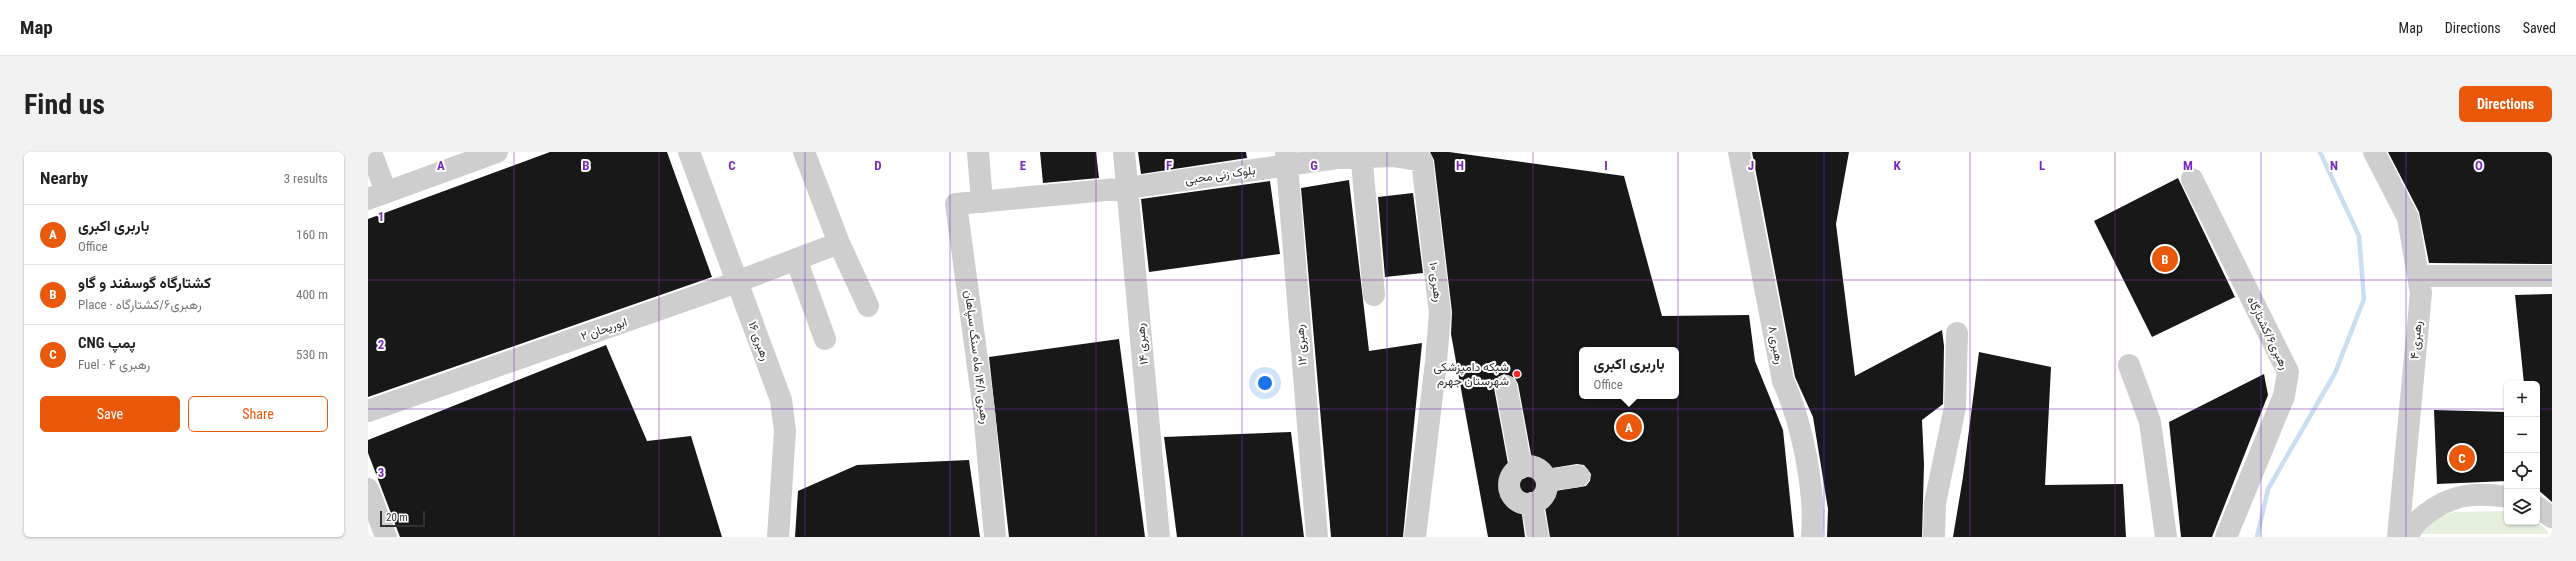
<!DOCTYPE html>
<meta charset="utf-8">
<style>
body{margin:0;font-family:"Roboto Condensed",Vazirmatn,sans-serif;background:#f2f2f2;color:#222}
.controls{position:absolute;right:12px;bottom:12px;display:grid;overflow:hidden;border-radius:6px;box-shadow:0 1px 3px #0004}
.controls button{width:36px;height:36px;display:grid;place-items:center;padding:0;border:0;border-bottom:1px solid #e0e0e0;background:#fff;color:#222;font:20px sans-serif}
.scale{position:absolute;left:12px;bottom:10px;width:45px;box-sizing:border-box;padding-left:4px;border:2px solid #313131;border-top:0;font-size:11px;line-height:14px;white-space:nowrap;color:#313131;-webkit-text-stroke:3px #fff;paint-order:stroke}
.you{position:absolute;left:897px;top:231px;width:14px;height:14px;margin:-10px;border:3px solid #fff;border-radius:50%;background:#1a73e8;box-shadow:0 0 0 6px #1a73e833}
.badge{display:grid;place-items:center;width:26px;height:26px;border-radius:50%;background:#ea580c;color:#fff;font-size:13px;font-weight:700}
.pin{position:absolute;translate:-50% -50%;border:2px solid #fff;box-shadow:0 1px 4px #0006}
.popup{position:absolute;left:1211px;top:195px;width:100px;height:52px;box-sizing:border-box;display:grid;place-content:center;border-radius:6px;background:#fff;filter:drop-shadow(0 1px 3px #0005);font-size:13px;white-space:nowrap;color:#767676}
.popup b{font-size:15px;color:#222}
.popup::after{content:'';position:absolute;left:50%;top:100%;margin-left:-8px;border:8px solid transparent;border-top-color:#fff}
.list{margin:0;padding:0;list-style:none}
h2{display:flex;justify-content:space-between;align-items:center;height:52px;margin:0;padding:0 16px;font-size:17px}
h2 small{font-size:13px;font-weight:400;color:#767676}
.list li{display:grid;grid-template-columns:26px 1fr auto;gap:12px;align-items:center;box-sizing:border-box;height:60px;padding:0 16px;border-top:1px solid #e0e0e0}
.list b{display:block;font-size:15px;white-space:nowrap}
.list p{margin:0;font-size:13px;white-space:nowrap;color:#767676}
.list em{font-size:13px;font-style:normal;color:#767676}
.actions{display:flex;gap:8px;padding:12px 16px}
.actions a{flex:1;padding:9px 0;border:1px solid #ea580c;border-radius:6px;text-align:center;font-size:14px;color:#ea580c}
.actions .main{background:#ea580c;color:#fff}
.icon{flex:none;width:22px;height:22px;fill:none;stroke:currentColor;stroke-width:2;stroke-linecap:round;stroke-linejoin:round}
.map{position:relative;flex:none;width:2184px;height:385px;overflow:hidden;border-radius:6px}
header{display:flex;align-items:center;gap:24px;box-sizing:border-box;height:56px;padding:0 20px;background:#fff;border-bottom:1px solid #e0e0e0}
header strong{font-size:19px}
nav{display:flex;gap:22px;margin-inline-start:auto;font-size:14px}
.intro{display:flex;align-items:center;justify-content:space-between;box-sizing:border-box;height:96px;padding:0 24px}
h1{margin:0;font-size:28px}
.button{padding:10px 18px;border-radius:6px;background:#ea580c;color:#fff;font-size:14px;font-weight:700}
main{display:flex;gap:24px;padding:0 24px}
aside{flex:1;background:#fff;border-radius:6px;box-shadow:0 1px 3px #0004}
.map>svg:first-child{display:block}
.green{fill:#e6efde}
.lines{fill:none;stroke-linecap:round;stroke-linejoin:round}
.stream{stroke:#c9def0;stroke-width:4.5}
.building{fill:#181818;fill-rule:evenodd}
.minor{stroke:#cecece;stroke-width:22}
.grid{fill:none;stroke:#7b2cbf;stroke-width:1;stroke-opacity:0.55}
.poi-dot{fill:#f52628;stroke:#fff;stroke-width:1.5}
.labels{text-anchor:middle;stroke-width:4;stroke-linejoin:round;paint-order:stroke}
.street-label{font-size:12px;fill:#313131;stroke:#fff}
.poi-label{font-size:12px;fill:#313131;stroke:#fff;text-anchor:end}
.grid-label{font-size:13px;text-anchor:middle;font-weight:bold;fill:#7b2cbf;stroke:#fff;stroke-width:4;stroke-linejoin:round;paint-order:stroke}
</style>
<header>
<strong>Map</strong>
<nav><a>Map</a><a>Directions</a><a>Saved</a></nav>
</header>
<div class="intro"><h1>Find us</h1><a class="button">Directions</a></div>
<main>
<aside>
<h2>Nearby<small>3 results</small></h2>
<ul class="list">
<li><span class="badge">A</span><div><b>باربری اکبری</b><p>Office</p></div><em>160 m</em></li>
<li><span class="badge">B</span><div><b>کشتارگاه گوسفند و گاو</b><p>Place · رهبری۶/کشتارگاه</p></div><em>400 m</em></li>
<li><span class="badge">C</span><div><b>CNG پمپ</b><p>Fuel · رهبری ۴</p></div><em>530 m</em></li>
</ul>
<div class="actions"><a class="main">Save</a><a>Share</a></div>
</aside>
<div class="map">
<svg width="2184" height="385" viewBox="0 0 2184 385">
<rect width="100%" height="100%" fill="#fff"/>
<path class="green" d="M2135,359L2139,360V370C2157,370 2171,365 2181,382H2050L2065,366L2086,360Z"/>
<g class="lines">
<path class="stream" d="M1889,385L1900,337L1967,221L1996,147L1991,84L1952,0"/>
</g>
<path class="building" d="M182,0H299L344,125L0,245V67Z
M672,0H728L731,26L675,31Z
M770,0H878L879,6L773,22Z
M1062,0H1081L1256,24L1294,164L1381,163L1387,209L1415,278L1426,385H1182L1176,349L1173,344L1162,340L1156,343L1152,348L1157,385H1120L1083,182L1084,160L1066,8ZM1214,198H1308V244H1214ZM1136,222L1147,226L1150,232L1165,313L1161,324L1155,327L1144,323L1141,317L1126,236L1130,225ZM1209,312L1216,313L1223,322L1222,329L1218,334L1181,340L1169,335L1167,324L1172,318Z
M1384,0H1481L1468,72L1487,224L1574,178L1576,194L1575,252L1554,268L1556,312L1554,385H1459L1460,357L1445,265L1427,225Z
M2020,0H2184V112L2061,111L2051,60Z
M1810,26L1867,145L1784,185L1726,69Z
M981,28L1001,199L1054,191L1035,385H963L933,36Z
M902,29L912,102L781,120L773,47Z
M1045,41L1055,121L1017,125L1010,45Z
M2184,142V350L2169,337V232H2156L2147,143Z
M751,187L777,385H641L621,205Z
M238,193L279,289L323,284L354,385H32L0,301V288Z
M1611,200L1683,215L1677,333L1755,332L1758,385H1585L1595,325Z
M1896,222L1900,243L1844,385H1813L1801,270Z
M2066,258L2139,260V329L2069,332Z
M923,280L936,385H809L796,285Z
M601,308L612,385H427L430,339L489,313Z"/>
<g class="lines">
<path class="minor" d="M3,0L18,40
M321,0L413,248L417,279L410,385
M436,0L471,91L500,154
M610,0L614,50
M756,0L791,385
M918,0L949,385
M993,0L1006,143
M1371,0L1415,229C1434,270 1448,340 1444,385
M2006,0L2040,66L2053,141L2030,385
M1824,27L1920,220L1916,244L1858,385
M0,47L129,0
M428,107L457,187
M2051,124H2184
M1761,213L1782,270L1798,385
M1138,234L1153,315
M0,259L355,135L471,91
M1141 333a19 19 0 1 1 38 0a19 19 0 1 1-38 0Z
M1179,328L1211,324
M0,337L18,385
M1164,352L1170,385
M2169,355L2184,365
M627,385L616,259L588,52L760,36L969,6L1026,4L1054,9L1072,161L1068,210L1047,385
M1566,385L1567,351L1587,255L1589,181
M2040,385C2044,374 2048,370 2057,363C2082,342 2108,340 2139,345"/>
</g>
<path class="grid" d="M146,0V385M291,0V385M437,0V385M582,0V385M728,0V385M874,0V385M1019,0V385M1165,0V385M1310,0V385M1456,0V385M1602,0V385M1747,0V385M1893,0V385M2038,0V385M0,128H2184M0,257H2139M2169,257H2184"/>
<circle class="poi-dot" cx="1149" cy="222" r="4"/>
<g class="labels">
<g class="street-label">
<text transform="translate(852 23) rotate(-8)" y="4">بلوک زنی محبی</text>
<text transform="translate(1068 130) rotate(83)" y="4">رهبری ۱۰</text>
<text transform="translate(236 177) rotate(-19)" y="4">ابوریحان ۲</text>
<text transform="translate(1900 181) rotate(64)" y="4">رهبری۶/کشتارگاه</text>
<text transform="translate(2048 188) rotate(-85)" y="4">رهبری ۴</text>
<text transform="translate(391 189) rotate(70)" y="4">رهبری ۱۶</text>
<text transform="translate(774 192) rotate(-95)" y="4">رهبری ۱۴</text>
<text transform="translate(933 193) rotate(-94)" y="4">رهبری ۱۲</text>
<text transform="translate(1408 193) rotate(79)" y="4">رهبری ۸</text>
<text transform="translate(609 205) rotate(83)" y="4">رهبری ۱۴/۱ ماه سنگ سپاهان</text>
</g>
<g class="poi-label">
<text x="1141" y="219">شبکه دامپزشکی<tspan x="1141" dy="14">شهرستان جهرم</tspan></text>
</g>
</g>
<g class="grid-label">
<text x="73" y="18">A</text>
<text x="218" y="18">B</text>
<text x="364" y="18">C</text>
<text x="510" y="18">D</text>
<text x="655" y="18">E</text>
<text x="801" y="18">F</text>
<text x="946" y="18">G</text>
<text x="1092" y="18">H</text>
<text x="1238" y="18">I</text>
<text x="1383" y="18">J</text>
<text x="1529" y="18">K</text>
<text x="1674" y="18">L</text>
<text x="1820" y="18">M</text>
<text x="1966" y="18">N</text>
<text x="2111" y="18">O</text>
<text x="13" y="69">1</text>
<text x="13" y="197">2</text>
<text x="13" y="325">3</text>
</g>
</svg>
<div class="controls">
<button>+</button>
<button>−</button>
<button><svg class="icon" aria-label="locate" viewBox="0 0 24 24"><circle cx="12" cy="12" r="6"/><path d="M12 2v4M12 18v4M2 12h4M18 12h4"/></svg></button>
<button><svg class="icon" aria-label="layers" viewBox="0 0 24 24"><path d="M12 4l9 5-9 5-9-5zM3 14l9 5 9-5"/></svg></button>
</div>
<div class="scale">20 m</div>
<div class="you"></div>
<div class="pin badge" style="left:1261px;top:275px">A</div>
<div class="popup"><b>باربری اکبری</b>Office</div>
<div class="pin badge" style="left:1797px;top:107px">B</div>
<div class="pin badge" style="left:2094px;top:306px">C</div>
</div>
</main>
